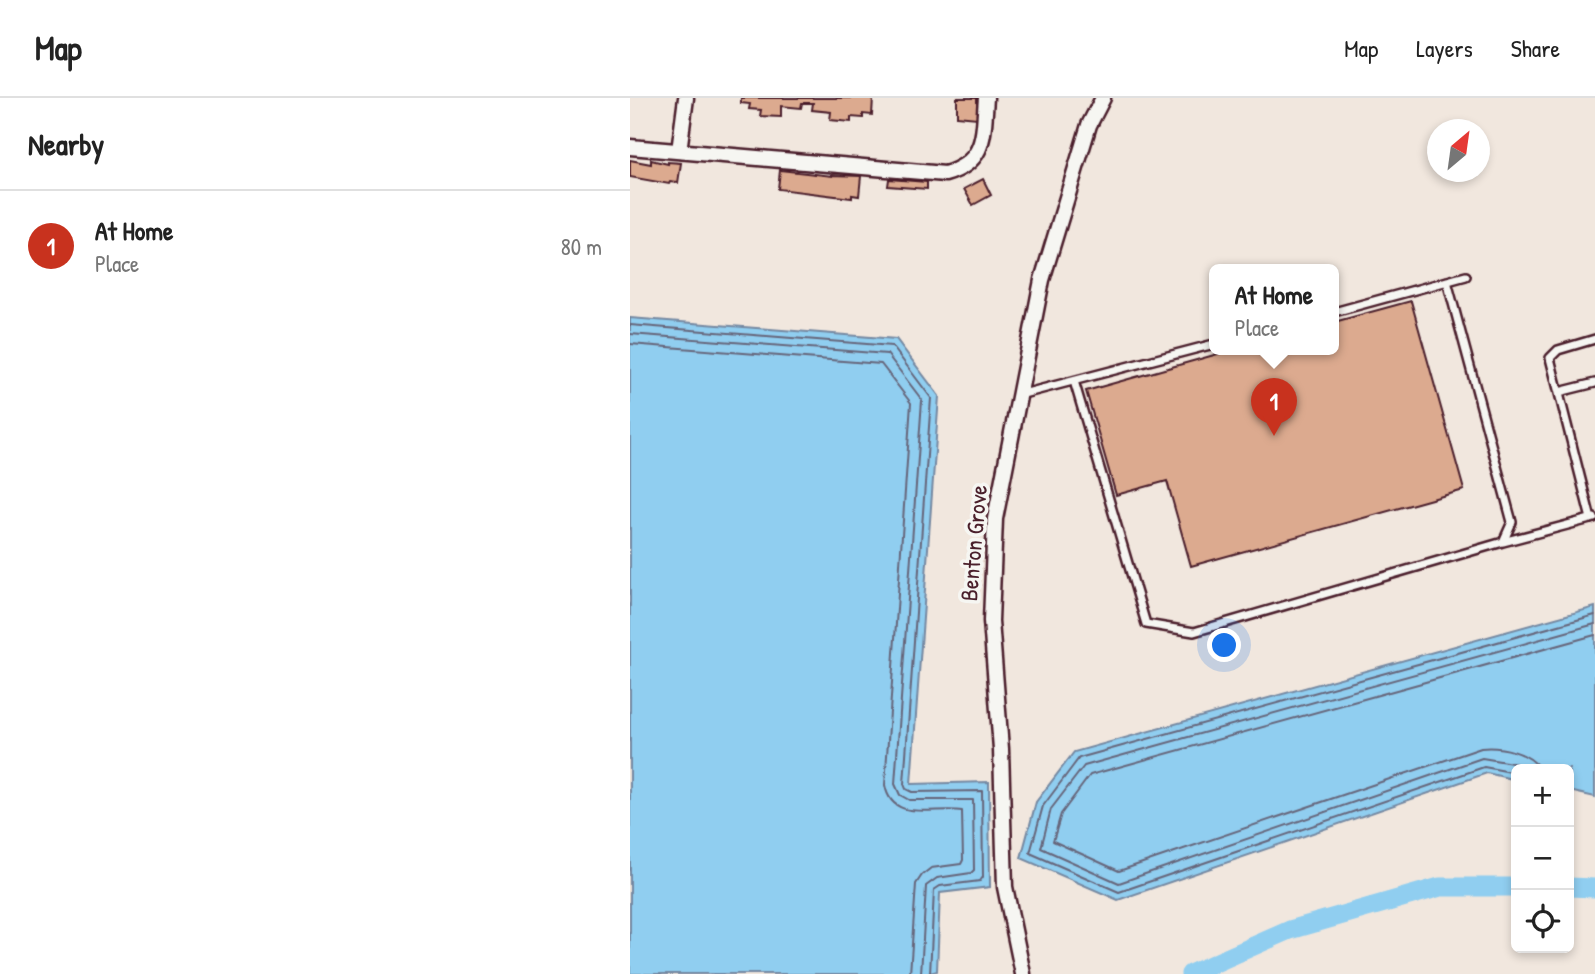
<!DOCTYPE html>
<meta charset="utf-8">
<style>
body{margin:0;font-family:"Patrick Hand",sans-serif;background:#f6f6f6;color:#222}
.controls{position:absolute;right:21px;bottom:21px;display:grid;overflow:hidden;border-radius:10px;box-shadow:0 4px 10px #0003}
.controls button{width:63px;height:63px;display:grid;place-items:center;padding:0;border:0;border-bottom:2px solid #e0e0e0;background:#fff;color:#222;font:35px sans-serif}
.compass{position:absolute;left:797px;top:21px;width:63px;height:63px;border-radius:50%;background:#fff;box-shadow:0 4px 10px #0003;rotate:29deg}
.you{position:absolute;left:595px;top:548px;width:24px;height:24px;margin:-18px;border:5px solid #fff;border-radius:50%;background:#1a73e8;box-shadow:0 0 0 10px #1a73e833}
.badge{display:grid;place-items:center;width:46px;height:46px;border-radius:50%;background:#c8321e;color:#fff;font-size:23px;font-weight:700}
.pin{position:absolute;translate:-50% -58px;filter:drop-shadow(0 2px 4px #0008)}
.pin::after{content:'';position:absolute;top:37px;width:24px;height:21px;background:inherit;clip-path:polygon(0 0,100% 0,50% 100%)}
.popup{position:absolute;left:579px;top:166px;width:130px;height:91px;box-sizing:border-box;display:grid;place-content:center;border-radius:10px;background:#fff;filter:drop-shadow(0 2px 5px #0005);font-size:23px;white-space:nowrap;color:#767676}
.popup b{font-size:26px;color:#222}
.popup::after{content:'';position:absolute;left:50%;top:100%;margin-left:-14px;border:14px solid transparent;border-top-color:#fff}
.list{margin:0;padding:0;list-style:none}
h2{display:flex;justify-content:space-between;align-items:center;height:91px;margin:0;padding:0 28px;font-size:30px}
h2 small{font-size:23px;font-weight:400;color:#767676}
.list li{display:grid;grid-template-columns:46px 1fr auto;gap:21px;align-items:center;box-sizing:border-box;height:112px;padding:0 28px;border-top:2px solid #e0e0e0}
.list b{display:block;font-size:26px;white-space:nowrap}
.list p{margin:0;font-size:23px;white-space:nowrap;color:#767676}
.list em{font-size:23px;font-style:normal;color:#767676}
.icon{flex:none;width:38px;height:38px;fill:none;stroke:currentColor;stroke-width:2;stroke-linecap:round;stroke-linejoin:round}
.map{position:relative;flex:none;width:965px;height:876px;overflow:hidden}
header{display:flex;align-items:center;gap:42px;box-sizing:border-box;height:98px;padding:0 35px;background:#fff;border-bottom:2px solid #e0e0e0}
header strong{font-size:33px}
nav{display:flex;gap:38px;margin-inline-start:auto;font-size:24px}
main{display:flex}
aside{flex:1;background:#fff}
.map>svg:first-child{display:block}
.water{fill:#90cef0;stroke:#7488a1;stroke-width:2}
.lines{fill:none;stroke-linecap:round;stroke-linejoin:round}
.shore{stroke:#66657a;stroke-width:2}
.canal{stroke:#90cef0;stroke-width:19}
.building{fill:#dcaa8f;stroke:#4a1f2b;stroke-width:2}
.lane-casing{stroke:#4a1f2b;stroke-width:12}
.street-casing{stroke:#4a1f2b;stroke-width:19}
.lane{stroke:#f6f6f2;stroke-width:7}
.street{stroke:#f6f6f2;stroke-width:14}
.labels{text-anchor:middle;stroke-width:7;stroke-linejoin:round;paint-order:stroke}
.street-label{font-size:24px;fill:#4a1f2b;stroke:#f6f6f2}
</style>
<header>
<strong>Map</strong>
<nav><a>Map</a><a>Layers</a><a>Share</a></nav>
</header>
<main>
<aside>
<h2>Nearby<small></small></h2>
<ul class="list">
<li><span class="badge">1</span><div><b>At Home</b><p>Place</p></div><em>80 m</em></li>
</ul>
</aside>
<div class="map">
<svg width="965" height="876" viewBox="0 0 965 876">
<rect width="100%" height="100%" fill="#f1e7de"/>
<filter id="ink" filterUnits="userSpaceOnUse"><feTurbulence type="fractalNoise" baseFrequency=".0143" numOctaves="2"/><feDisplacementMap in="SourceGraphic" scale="14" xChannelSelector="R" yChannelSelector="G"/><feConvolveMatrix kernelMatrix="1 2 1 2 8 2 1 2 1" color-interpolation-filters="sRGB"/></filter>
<g filter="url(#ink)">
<path class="water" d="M0,220L266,241L309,298L281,686L359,684L360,789L310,795L307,873L297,876H0Z
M965,509V699L939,693V671H886V682L857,675L488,802L391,760L406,704L444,654Z"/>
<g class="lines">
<path class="shore" d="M0,227L262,248L301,300L274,686L276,691L282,694L352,693L353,779L350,783L310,788L304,792L300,876
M0,236L257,256L292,302L265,686L270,697L279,702H343L344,772L341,775L307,780L296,788L291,876
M0,246L251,266L281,305L255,687C262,726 305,708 332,713L333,762L331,766L301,770L292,777L286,786L280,876
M897,671L888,666L852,660L489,785L411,750L421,711L454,668L965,526
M910,671C899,654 871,648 851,650L489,773L423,743L431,716L460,677L965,537
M886,675L854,669L489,794L400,755L413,708L449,660L965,517"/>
<path class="canal" d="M939,789L965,790
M560,876L660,832L810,789H886"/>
</g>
<path class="building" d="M111,0H243L242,17L233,16V20L221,19V24L200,22L201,14L182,12L183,5H172L171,10L151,8V19L130,18L131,12L119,11L120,6L111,5Z
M327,0H347V20L327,18Z
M0,62L21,66V62L38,66V64L51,65L48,85L40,84L39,86L0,79Z
M150,72L202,78V77L231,78L229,98L222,97V100L148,91Z
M259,81L297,84V91L258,88Z
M353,81L361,97L343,107L334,91Z
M781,203L834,392L561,468L537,383L486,397L456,293L602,252H704V224Z"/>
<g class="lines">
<g class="lane-casing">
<path id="lane" d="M704,214L836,178
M444,283L516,526L564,534L873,444L882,424L817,183
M929,294L965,285
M389,297L584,246
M961,421L920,260L928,252L965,241
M873,444L964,420"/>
</g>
<g class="street-casing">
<path id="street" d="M0,49L315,76C357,64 353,36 356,0
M49,53L56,0
M393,876L375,789L371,651L361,523L365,421L412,182L459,27L473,0"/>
</g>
<use href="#lane" class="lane"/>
<use href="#street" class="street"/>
</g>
</g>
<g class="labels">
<g class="street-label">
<text transform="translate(344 445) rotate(-85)" y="8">Benton Grove</text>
</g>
</g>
</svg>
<div class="controls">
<button>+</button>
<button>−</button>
<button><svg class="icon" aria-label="locate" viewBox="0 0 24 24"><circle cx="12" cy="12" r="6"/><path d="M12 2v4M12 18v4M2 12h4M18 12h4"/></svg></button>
</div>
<svg class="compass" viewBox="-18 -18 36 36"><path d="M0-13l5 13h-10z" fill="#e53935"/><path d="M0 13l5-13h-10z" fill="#767676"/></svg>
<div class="you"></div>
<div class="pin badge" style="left:644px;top:338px">1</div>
<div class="popup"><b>At Home</b>Place</div>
</div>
</main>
